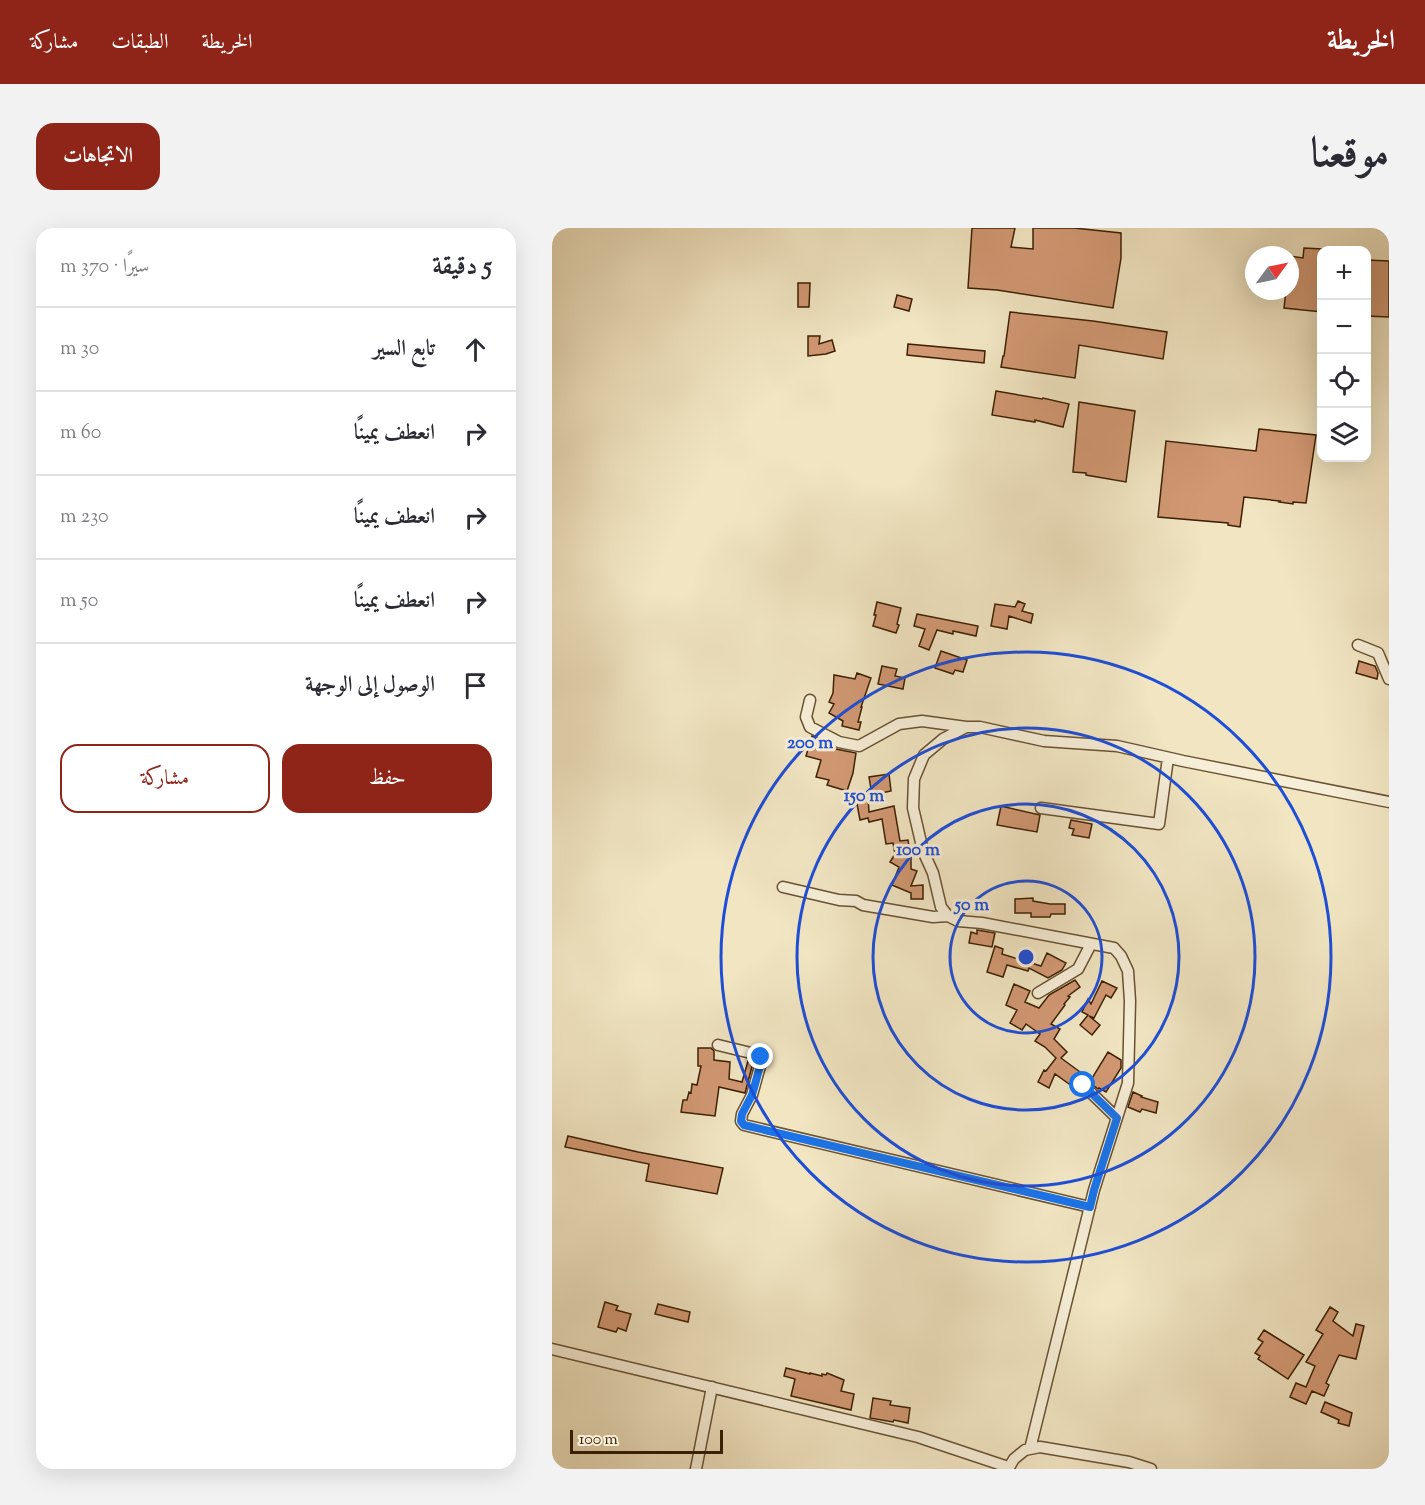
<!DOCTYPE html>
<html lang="ar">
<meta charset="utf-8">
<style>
body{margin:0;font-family:"Sorts Mill Goudy",Amiri,serif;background:#f2f2f3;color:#2b2b33;direction:rtl}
.controls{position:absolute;right:18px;top:18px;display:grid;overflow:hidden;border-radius:12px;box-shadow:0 6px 24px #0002}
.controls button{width:54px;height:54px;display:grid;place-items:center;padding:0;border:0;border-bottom:2px solid #e1e1e2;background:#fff;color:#2b2b33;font:30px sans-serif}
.compass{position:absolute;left:693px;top:18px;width:54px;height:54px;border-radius:50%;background:#fff;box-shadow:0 6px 24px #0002;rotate:57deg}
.scale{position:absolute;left:18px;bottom:15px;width:153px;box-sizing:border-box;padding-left:6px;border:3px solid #3c2002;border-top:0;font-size:16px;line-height:21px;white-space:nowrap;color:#3c2002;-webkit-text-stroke:4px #f6eed7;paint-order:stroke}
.stop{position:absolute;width:18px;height:18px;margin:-14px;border:4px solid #1a73e8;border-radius:50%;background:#fff}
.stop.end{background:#1a73e8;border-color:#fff;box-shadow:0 2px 6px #0008}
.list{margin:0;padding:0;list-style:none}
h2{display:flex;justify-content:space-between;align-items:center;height:78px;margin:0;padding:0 24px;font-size:26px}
h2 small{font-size:20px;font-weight:400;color:#7c7c81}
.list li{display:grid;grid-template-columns:39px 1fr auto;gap:18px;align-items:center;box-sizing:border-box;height:84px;padding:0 24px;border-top:2px solid #e1e1e2}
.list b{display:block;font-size:22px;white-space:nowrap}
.list em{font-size:20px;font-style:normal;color:#7c7c81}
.actions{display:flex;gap:12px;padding:18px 24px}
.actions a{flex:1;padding:14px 0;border:2px solid #8f2418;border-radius:18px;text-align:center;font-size:21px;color:#8f2418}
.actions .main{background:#8f2418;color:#fff}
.icon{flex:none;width:33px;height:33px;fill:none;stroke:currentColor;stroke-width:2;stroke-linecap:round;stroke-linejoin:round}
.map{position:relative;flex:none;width:837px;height:1241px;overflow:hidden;direction:ltr;border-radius:18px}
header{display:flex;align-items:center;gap:36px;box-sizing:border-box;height:84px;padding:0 30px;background:#8f2418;color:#fff}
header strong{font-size:28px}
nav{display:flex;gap:33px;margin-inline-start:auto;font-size:21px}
.intro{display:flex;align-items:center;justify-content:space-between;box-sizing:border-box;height:144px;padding:0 36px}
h1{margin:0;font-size:42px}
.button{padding:15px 27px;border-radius:18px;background:#8f2418;color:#fff;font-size:21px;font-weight:700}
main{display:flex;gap:36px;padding:0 36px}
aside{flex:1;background:#fff;border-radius:18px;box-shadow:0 6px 24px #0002}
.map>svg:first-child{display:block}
.building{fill:#d19873;stroke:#3c2002;stroke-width:1.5}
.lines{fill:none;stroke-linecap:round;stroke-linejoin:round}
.minor-casing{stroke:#695132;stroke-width:13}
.minor{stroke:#f6eed7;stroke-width:10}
.route{stroke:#1a73e8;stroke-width:8}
.ring{fill:none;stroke:#1d4ed8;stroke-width:3}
.centre{fill:#1d4ed8;stroke:#f6eed7;stroke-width:3}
.ring-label{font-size:18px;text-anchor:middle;font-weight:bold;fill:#1d4ed8;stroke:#f6eed7;stroke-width:6;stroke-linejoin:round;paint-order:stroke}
</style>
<header>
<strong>الخريطة</strong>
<nav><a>الخريطة</a><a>الطبقات</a><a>مشاركة</a></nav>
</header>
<div class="intro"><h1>موقعنا</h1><a class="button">الاتجاهات</a></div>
<main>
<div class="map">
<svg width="837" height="1241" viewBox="0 0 837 1241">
<rect width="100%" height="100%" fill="#f1e5c2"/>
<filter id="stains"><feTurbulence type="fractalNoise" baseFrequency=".00333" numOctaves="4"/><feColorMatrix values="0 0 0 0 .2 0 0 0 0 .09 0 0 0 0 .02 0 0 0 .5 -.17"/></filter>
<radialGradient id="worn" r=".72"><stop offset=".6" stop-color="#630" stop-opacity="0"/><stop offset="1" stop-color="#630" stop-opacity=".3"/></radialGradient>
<path class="building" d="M420,0H463L459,19L481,21V0H522L569,5V30L561,80L445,62L416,60Z
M752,20L770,21V84L732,80L734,63H738V28L751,30Z
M814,32L837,33V89L814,88Z
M246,55H258L257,79H246Z
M345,67L360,71L357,83L342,79Z
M458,84L541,93L615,104L611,131L527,117L523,150L449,139L451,128H452Z
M256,108H268L267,116L280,112L283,123L274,126L256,128Z
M356,116L433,123L432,135L355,127Z
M444,163L490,171L491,170L517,176L511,199L483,192V194L440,187Z
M527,174L583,183L574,254L534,247V245L521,244Z
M707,201L764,207L754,275L741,274V276L727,274L728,273L692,269L688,299L676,297V295L606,289L614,213L704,223Z
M466,373L473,376L470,383L481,386L479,395L457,388L455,401L439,398L443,376L463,379Z
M325,374L349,380L345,396L347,397L344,405L321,398L324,387H322Z
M365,386L426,398L424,408L401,403V406L385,402L377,422L367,418L373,401L362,398Z
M389,423L415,432L411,444L403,442L401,446L383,440Z
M807,433L823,438L826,445L825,451L804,445Z
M330,438L345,441L343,448L353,450L351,461L326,456Z
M305,445L319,450L309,479H310L306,494H309L307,502L290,498L291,493L277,485L282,476L277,474L281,465L282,447L303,451Z
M260,508L284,521L304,525L301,545L295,563L275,557L277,552L264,549L269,532L254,528Z
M337,546L339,563L320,567L317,549Z
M316,570L317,584L342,578L348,613L356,612L358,626H359V641L365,643L359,658L371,657V671H359V665L340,657L347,639L338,634L343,626L341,615L334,616L330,591L317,594L316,590L308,592L304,571Z
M449,578L488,587L485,604L445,597Z
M519,592L540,596L537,610L520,607L522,601L517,600Z
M481,670V673L498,676H513V686H499L498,689H479V685H463V671Z
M425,702L443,705L440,719L417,715L419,704L425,706Z
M443,718L451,721L450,726L489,738L495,725L514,735L510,742L496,750L477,740L476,743L455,737L451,749L435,744Z
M523,752L528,759L516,768L518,769L512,776L513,777L499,796L508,801L502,811L515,824L509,830L539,852L556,824L569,832V840L554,864L547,860L546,861L532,850L525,852L524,861L503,846L497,860L486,854L492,842L494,843L504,830L493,819L483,813L488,806L474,796L470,802L458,795L465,782L454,777L462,756L478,763L473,774L487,780L497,767Z
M550,753L565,760L559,770L554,767L542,790L537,788L548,797L540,807L528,797L536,787L530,784L536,771L539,776Z
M146,820H159L162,823V832L178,834L177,851L190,854L196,833L201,835L193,865L167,859L163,888L129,884L131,872H135L137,864L139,865L140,856L145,857L149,838H146Z
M581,864L590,868L589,869L606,874L604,885L590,881L588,884L576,879Z
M16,908L86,924L171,940L165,966L94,953L97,936L13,919Z
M53,1074L66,1078L64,1082L79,1086L74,1103L66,1100L64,1104L46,1099Z
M106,1076L138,1084L136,1094L103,1086Z
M778,1079L786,1084L781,1093L801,1108L804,1096L812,1098L804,1131L787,1127L774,1155L777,1157L772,1168L760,1163L754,1176L738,1169L744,1155L754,1159L763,1138L754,1134L771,1106L764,1102Z
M712,1102L752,1127L736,1151L706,1131L708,1128L703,1125L711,1114L706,1111Z
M234,1140L258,1146V1145L270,1148V1146L274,1147L275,1145L292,1152L289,1163L302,1166L299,1182L239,1168L243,1151L232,1148Z
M321,1170L339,1173L338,1177L358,1180L356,1195L342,1192L341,1194L318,1190Z
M773,1174L800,1185L797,1198L786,1195L787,1192L769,1184Z"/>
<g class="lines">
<g class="minor-casing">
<path id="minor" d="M806,417L826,425L837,451
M258,472L254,489L258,499L287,514L307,518L347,496L370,493L414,499
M489,580L607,596L616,530
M231,659L287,672L304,673L311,677L381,689L396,688
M486,765L526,741L539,716
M166,817L207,827L210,831L200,867L190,886L189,893L192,897L538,979
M531,857L565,890
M0,1121L366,1209L456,1239
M478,1221L542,962L576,855L578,773L576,743L569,728L562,720L430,695L406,693L396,688L389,679L381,645L371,623L361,580L362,551L372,527L391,511L414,499H428L492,513L565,518L631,533L837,574
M144,1241L160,1159
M456,1241L462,1231L473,1222L488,1219L577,1234L599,1241"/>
</g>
<use href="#minor" class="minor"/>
</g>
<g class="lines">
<path class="route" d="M209,829L210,831L200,867L190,886L189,893L192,897L538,979L542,962L565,890L531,857"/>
</g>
<g class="ring">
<circle cx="474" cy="729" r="76"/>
<circle cx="474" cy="729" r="153"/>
<circle cx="474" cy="729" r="229"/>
<circle cx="474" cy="729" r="305"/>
</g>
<circle cx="474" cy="729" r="9" class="centre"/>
<g class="ring-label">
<text x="258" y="520">200 m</text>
<text x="312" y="573">150 m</text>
<text x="366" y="627">100 m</text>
<text x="420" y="682">50 m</text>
</g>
<rect width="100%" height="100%" filter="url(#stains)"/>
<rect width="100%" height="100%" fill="url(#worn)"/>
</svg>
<div class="controls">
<button>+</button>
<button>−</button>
<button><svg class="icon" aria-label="locate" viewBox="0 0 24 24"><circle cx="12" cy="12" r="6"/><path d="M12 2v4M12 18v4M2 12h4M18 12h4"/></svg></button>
<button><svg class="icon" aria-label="layers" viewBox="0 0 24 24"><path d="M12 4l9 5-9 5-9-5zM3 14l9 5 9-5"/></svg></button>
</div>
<svg class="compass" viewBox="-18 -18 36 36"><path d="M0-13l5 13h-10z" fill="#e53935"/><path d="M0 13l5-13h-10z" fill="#7c7c81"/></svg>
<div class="scale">100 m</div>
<div class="stop" style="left:531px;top:857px"></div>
<div class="stop end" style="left:209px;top:829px"></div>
</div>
<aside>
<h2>5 دقيقة<small>سيرًا · 370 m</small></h2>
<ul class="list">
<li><svg class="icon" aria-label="ahead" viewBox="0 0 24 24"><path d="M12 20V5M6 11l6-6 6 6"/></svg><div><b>تابع السير</b></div><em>30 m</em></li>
<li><svg class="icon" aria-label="right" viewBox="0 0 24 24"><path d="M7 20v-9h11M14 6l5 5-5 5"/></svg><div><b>انعطف يمينًا</b></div><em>60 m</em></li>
<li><svg class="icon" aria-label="right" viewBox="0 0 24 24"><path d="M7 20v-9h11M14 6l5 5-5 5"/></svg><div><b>انعطف يمينًا</b></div><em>230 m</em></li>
<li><svg class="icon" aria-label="right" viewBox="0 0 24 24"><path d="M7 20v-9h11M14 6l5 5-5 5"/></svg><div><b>انعطف يمينًا</b></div><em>50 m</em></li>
<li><svg class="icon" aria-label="arrive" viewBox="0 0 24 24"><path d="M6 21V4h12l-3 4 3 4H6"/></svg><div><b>الوصول إلى الوجهة</b></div></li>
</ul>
<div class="actions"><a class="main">حفظ</a><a>مشاركة</a></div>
</aside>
</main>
